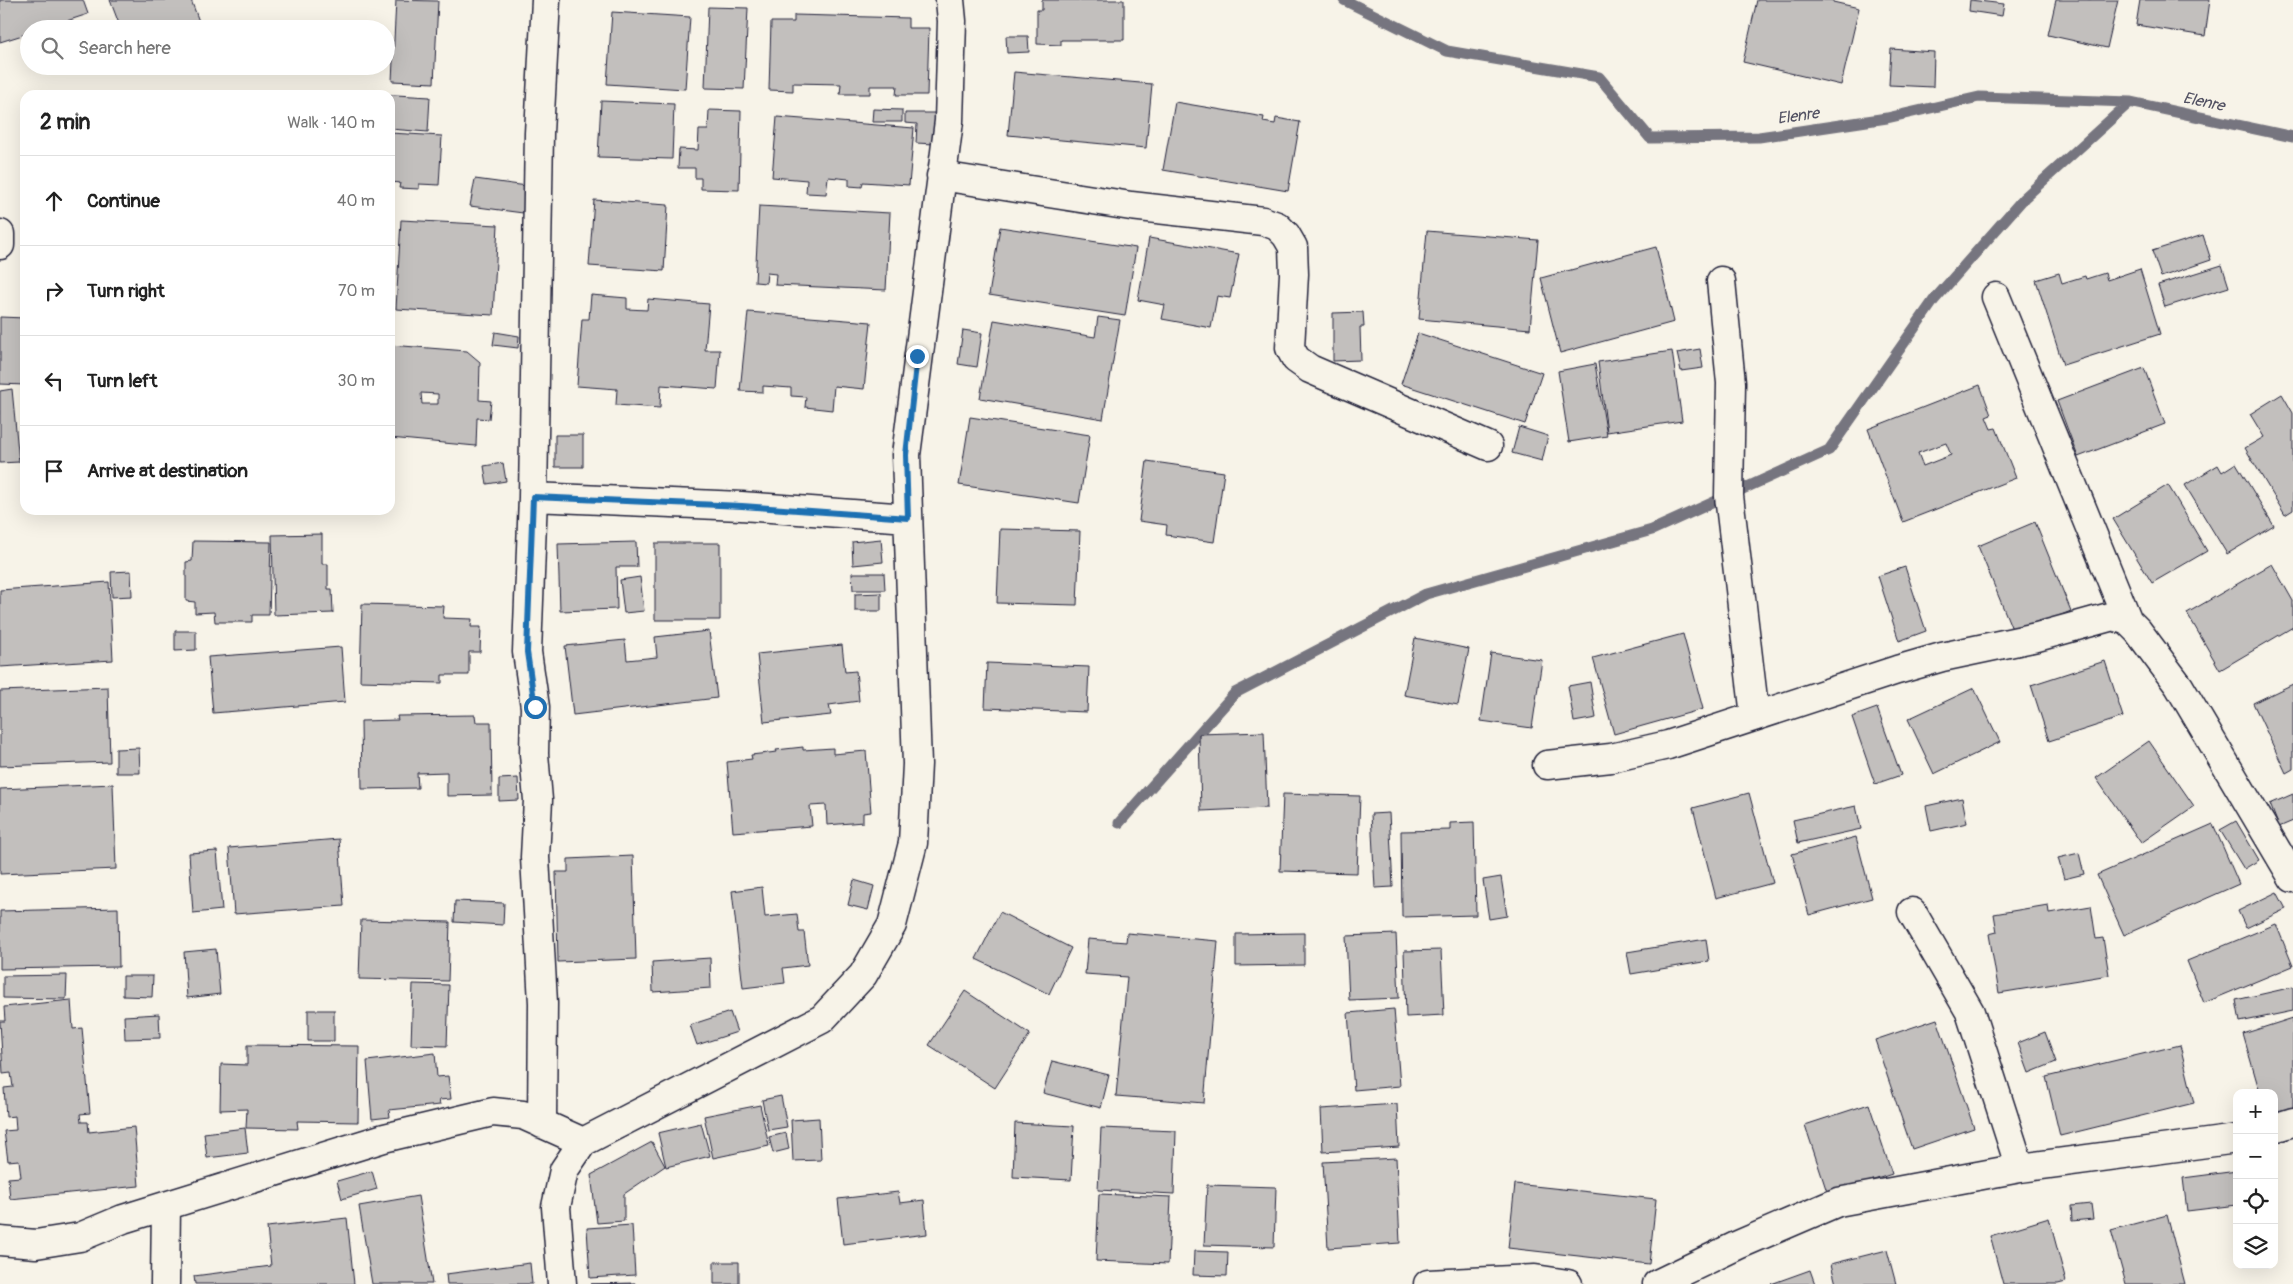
<!DOCTYPE html>
<meta charset="utf-8">
<style>
body{margin:0;font-family:Pangolin,sans-serif;background:#f6f6f6;color:#222}
.controls{position:absolute;right:15px;bottom:15px;display:grid;overflow:hidden;border-radius:10px;box-shadow:0 5px 20px #0002}
.controls button{width:45px;height:45px;display:grid;place-items:center;padding:0;border:0;border-bottom:1px solid #e0e0e0;background:#fff;color:#222;font:25px sans-serif}
.stop{position:absolute;width:15px;height:15px;margin:-11px;border:4px solid #1f6fb2;border-radius:50%;background:#fff}
.stop.end{background:#1f6fb2;border-color:#fff;box-shadow:0 1px 5px #0008}
.list{margin:0;padding:0;list-style:none}
h2{display:flex;justify-content:space-between;align-items:center;height:65px;margin:0;padding:0 20px;font-size:21px}
h2 small{font-size:16px;font-weight:400;color:#767676}
.list li{display:grid;grid-template-columns:32px 1fr auto;gap:15px;align-items:center;box-sizing:border-box;height:90px;padding:0 20px;border-top:1px solid #e0e0e0}
.list b{display:block;font-size:19px;white-space:nowrap}
.list em{font-size:16px;font-style:normal;color:#767676}
.icon{flex:none;width:28px;height:28px;fill:none;stroke:currentColor;stroke-width:2;stroke-linecap:round;stroke-linejoin:round}
.map{position:relative;flex:none;width:2293px;height:1284px;overflow:hidden}
.search{position:absolute;background:#fff;box-shadow:0 5px 20px #0002;left:20px;top:20px;width:375px;height:55px;display:flex;align-items:center;gap:12px;box-sizing:border-box;padding:0 18px;border-radius:28px;color:#767676;font-size:19px}
.panel{position:absolute;background:#fff;box-shadow:0 5px 20px #0002;left:20px;top:90px;width:375px;height:425px;border-radius:15px}
.map>svg:first-child{display:block}
.lines{fill:none;stroke-linecap:round;stroke-linejoin:round}
.stream{stroke:#76747f;stroke-width:11}
.building{fill:#c2bfbd;stroke:#22223b;fill-rule:evenodd}
.street-casing{stroke:#22223b;stroke-width:31}
.street{stroke:#f7f3e8;stroke-width:28}
.route{stroke:#1f6fb2;stroke-width:6}
.labels{text-anchor:middle;stroke-width:5;stroke-linejoin:round;paint-order:stroke}
.water-label{font-size:16px;font-style:italic;fill:#535263;stroke:#f7f3e8}
</style>
<div class="map">
<svg width="2293" height="1284" viewBox="0 0 2293 1284">
<rect width="100%" height="100%" fill="#f7f3e8"/>
<filter id="ink" filterUnits="userSpaceOnUse"><feTurbulence type="fractalNoise" baseFrequency=".02" numOctaves="2"/><feDisplacementMap in="SourceGraphic" scale="10" xChannelSelector="R" yChannelSelector="G"/><feConvolveMatrix kernelMatrix="1 2 1 2 8 2 1 2 1" color-interpolation-filters="sRGB"/></filter>
<g filter="url(#ink)">
<g class="lines">
<path class="stream" d="M1344,0L1447,51L1599,77L1650,138L1759,137L1887,118L1979,97L2130,102L2293,137
M1119,823L1235,693L1426,594L1652,530L1829,450L1934,300L2024,198L2130,102"/>
</g>
<path class="building" d="M0,0H83L88,14L42,29H29V33L0,42Z
M110,0H191L200,24L187,29H121Z
M396,0L438,1L434,83L392,81Z
M1042,0H1124V40H1061V45L1037,44V10H1042Z
M1757,0H1833V2L1859,8L1841,85L1743,62Z
M1970,0L2004,4L2002,16L1969,11Z
M2056,0H2118L2107,48L2048,35Z
M2140,0H2210L2205,36L2136,25Z
M708,7L748,8L744,89L705,88Z
M612,12L690,17L685,89L607,84Z
M794,15L908,18V28H929L927,95H896L897,86H870V94H840L841,84L793,83V91L769,90L771,22H794Z
M1006,36H1028L1029,52L1007,53Z
M1891,49L1934,52L1933,87L1889,85Z
M1014,72L1152,84L1146,148L1008,135Z
M379,94L430,97L428,132L390,129V95Z
M601,101L674,104L672,159L598,157Z
M1175,102L1264,117L1263,122L1275,124L1276,118L1300,122L1288,191L1163,170Z
M873,109L902,110V122H872Z
M709,110L741,111L739,190L701,189V178H695V168H678L679,149L698,150L699,130H708Z
M905,113H935L934,144L916,143L917,124L905,123Z
M777,117L914,128L909,185L863,182L862,187L849,186V179L828,177L826,194L806,193L807,180L772,177Z
M390,133L442,136L439,185L419,184V189L399,188L400,183L390,182Z
M475,179L527,186L523,213L470,206Z
M594,200L668,205L664,271L589,266Z
M759,206L890,213L886,290L775,285L776,274L767,273L766,283L755,282Z
M401,220L498,225L493,315L396,309Z
M1000,227L1136,248L1125,316L989,295Z
M1427,231L1538,240L1530,329L1419,319Z
M2203,235L2211,260L2161,277L2152,251Z
M1149,238L1239,254L1230,298L1217,296L1211,328L1162,319L1165,305L1138,300Z
M1656,247L1674,322L1560,353L1541,278Z
M2222,265L2229,287L2165,307L2158,285Z
M2140,269L2160,334L2063,365L2036,280L2059,273L2062,283L2085,276L2086,279L2105,273L2107,280Z
M591,295L627,298V309L647,310L648,299L709,304L705,350H720L717,389L661,385L660,408L616,405L617,389L577,386L582,319H589Z
M748,312L871,322L864,389L834,386L832,410L805,407L806,397L791,396V388L763,386V392L740,391Z
M1363,312L1364,327H1360L1361,360L1333,361V313Z
M0,317L25,318V385L0,384Z
M1098,317L1120,320L1103,419L980,398L994,320L1095,337Z
M963,330L982,333L977,367L958,364Z
M495,332L519,336L518,348L493,345Z
M1418,333L1542,373L1525,424L1401,384Z
M390,345L467,351L480,362L479,400L491,401L489,419L477,418L476,446L390,438ZM421,393L438,394V404H422Z
M1700,349L1703,368L1681,371L1677,353Z
M1672,351L1682,421L1607,432L1598,362Z
M1595,364L1607,436L1569,442L1558,371Z
M2144,368L2165,424L2078,457L2057,401Z
M1980,385L1991,415L1986,417L1991,429L1996,428L2016,478L1903,522L1868,429ZM1946,443L1951,455L1923,466L1918,453Z
M12,389L19,462L0,463V391Z
M2282,394L2293,413V510L2285,515L2245,448L2264,437L2250,414Z
M22,412H25V444Z
M970,417L1090,435L1079,503L959,485Z
M1519,427L1548,436L1542,461L1512,453Z
M555,435H583V467H555Z
M1147,461L1224,472L1214,542L1166,535L1167,525L1139,521Z
M503,463L506,481L487,484L484,466Z
M2236,463L2274,526L2227,554L2185,485L2218,465L2222,472Z
M2168,485L2207,551L2152,583L2113,519Z
M2035,522L2071,611L2014,634L1978,546Z
M1000,529L1080,531L1077,605L997,603Z
M322,534V564H328V589H332L333,613L274,615L272,535Z
M881,539L883,562L853,565L852,542Z
M193,541L271,542L269,615H252V622H215L214,612L195,613V602L186,601V562L192,561Z
M636,542L637,567H616L617,609L560,611L558,544Z
M655,543H720V620H655Z
M2272,564L2293,601V627L2220,670L2187,613Z
M1905,567L1926,631L1899,641L1878,576Z
M131,571L132,596L112,597L111,572Z
M852,573H884L885,590H853Z
M640,577L644,611L624,613L620,580Z
M109,582L113,660L0,667V590Z
M881,593V611H855V594Z
M362,604L444,606L443,618L472,619L471,627H481L480,652H469V675H442V683L360,681Z
M175,631H196V650L175,651Z
M709,631L717,698L573,715L565,646L625,640L627,660L657,657L655,637Z
M1683,634L1703,709L1614,734L1593,658Z
M1415,638L1469,649L1458,705L1404,695Z
M842,645L845,672L856,671L859,701L829,705L831,715L764,722L757,654Z
M341,647L345,702L213,713L208,657Z
M1491,653L1542,660L1532,728L1481,721Z
M2105,661L2123,717L2049,741L2031,685Z
M987,663L1089,667L1087,712L985,708Z
M1590,682L1596,718L1574,722L1568,686Z
M2293,684V769L2286,773L2253,703Z
M108,687L110,762L0,766V691Z
M1974,688L2000,742L1934,774L1908,719Z
M1877,708L1901,775L1875,784L1852,717Z
M475,715L476,722H491L492,795L447,796V772L417,773L418,788L362,789L361,721L398,720L397,716Z
M1264,732L1267,808L1201,811L1199,734Z
M2149,741L2194,806L2141,843L2096,778Z
M803,747V750L833,748V754L866,751L871,812L863,813V822L827,825L826,805L810,806L812,826L733,832L727,762L752,759L751,755L777,752L776,750Z
M139,748L140,773H116V749Z
M518,778L519,800L499,801V779Z
M113,784L116,869L0,874V789Z
M1749,793L1773,883L1716,898L1693,808Z
M1283,794L1360,796L1357,873L1280,871Z
M2293,794V821L2279,827L2270,804Z
M1962,798L1967,823L1931,831L1926,806Z
M1856,806L1861,829L1798,843L1793,820Z
M1389,813L1393,887L1375,888L1371,814Z
M2236,821L2259,860L2244,869L2220,830Z
M1474,822L1476,915L1402,917L1401,831L1450,830V823Z
M2213,824L2239,884L2124,935L2097,875Z
M1856,837L1872,898L1809,915L1792,854Z
M339,839L344,906L234,914L229,848Z
M217,851L222,910L193,913L189,853Z
M2079,853L2084,874L2064,879L2058,858Z
M633,856L636,959L558,962L556,872H568V859Z
M1501,877L1507,916L1489,919L1483,880Z
M854,880L874,886L868,910L848,905Z
M762,887L765,917L797,914L799,932H804L808,965L783,968L785,983L743,988L732,891Z
M2277,892L2286,909L2246,928L2238,911Z
M455,901L504,903L503,925L454,922Z
M2048,905L2049,913L2091,906L2096,939L2103,938L2109,975L1999,993L1989,934L1997,932L1994,914Z
M118,908L119,967L0,969V911Z
M1000,912L1071,948L1049,994L976,959Z
M361,920L450,922L448,981L359,979Z
M2276,924L2293,966L2204,1003L2187,961Z
M1127,933L1218,941L1204,1103L1116,1096L1127,977L1085,974L1088,939L1126,942Z
M1304,933V965L1236,966V934Z
M1396,934L1399,998L1349,1000L1346,936Z
M1706,939L1709,961L1631,974L1627,952Z
M216,949L220,994L187,998L184,952Z
M1441,950L1444,1015L1406,1017L1404,951Z
M710,958L711,988L653,992L652,962Z
M67,975L66,999L3,998V976Z
M123,976H153L152,997L123,996Z
M413,984L449,985L447,1046L411,1045Z
M2293,987V1011L2240,1022L2236,1000Z
M965,991L1030,1034L995,1088L929,1045Z
M71,1000L73,1029L82,1028L90,1113L80,1114L81,1122H88L89,1132L134,1127L139,1186L10,1199L8,1178L21,1177L19,1160L8,1161L4,1131L16,1130L15,1116L6,1117L4,1088L13,1087L11,1073L3,1074L0,1021H5L4,1007Z
M1394,1009L1400,1086L1354,1090L1348,1013Z
M308,1010H334V1041H308Z
M730,1012L737,1032L697,1045L690,1025Z
M159,1014L160,1038L125,1039L124,1016Z
M2293,1018V1116L2274,1121V1093H2260L2243,1034Z
M1937,1019L1974,1128L1912,1149L1875,1040Z
M2045,1032L2056,1062L2029,1073L2018,1043Z
M247,1045L359,1046L358,1122L297,1121L298,1129L246,1128L247,1109L220,1110L221,1064L247,1065Z
M2180,1045L2194,1103L2060,1136L2046,1077Z
M435,1053L437,1077L448,1076L451,1099L439,1100L440,1105L389,1110L390,1117L372,1119L367,1061Z
M1052,1061L1109,1075L1101,1108L1043,1093Z
M781,1096L787,1127L768,1130L762,1100Z
M1397,1104L1399,1147L1323,1152L1321,1109Z
M1869,1104L1892,1174L1828,1195L1805,1125Z
M760,1105L769,1146L713,1158L704,1116Z
M819,1118L821,1160L793,1161L791,1120Z
M701,1123L710,1156L666,1167L658,1133Z
M1015,1123L1074,1126L1071,1180L1013,1177Z
M245,1128L248,1153L207,1158L204,1133Z
M1101,1128L1176,1131L1174,1194L1098,1190Z
M786,1133L789,1149L773,1153L769,1137Z
M652,1142L665,1166L624,1194V1221L597,1223L591,1175Z
M1396,1158L1400,1243L1328,1248L1323,1162Z
M372,1171L377,1189L342,1199L337,1181Z
M2237,1171V1205L2187,1211L2183,1178Z
M1515,1184L1656,1199L1649,1264L1508,1248Z
M1207,1185L1276,1187L1274,1247L1204,1245Z
M898,1192L900,1203L924,1200L927,1234L843,1244L838,1199Z
M1099,1194L1171,1197L1168,1264L1096,1261Z
M418,1196L432,1284H372L359,1206Z
M2091,1204L2093,1219L2072,1221L2071,1206Z
M2167,1215L2185,1284H2126L2111,1230Z
M347,1218L354,1284H195L194,1276L271,1266L267,1227Z
M2049,1218L2066,1282L2058,1284H2003L1990,1236Z
M632,1225L635,1275L590,1278L587,1228Z
M1887,1250L1896,1284H1836L1831,1264Z
M1194,1251L1228,1252L1227,1276L1193,1275Z
M714,1262H739V1284H714Z
M530,1263L532,1284H447L446,1274Z
M1810,1270L1815,1284H1771Z
M635,1283V1284H591Z"/>
<g class="lines">
<g class="street-casing">
<path id="street" d="M941,176L1131,206L1263,221L1277,226L1286,235L1293,247L1294,274L1290,348L1296,359L1310,369L1488,446
M0,234V245
M1721,281L1731,383L1729,496L1755,716
M1996,297L2128,621
M533,497L741,506L908,518
M1547,765L1611,758L1668,745L1897,670L1942,657L2037,637L2113,616L2128,621L2138,631L2179,686L2293,878
M1912,912L1970,1012L2020,1168
M542,1124L543,1003L535,857L538,800L534,754L535,707L527,652L533,497L539,133L546,0
M2274,1128L2293,1122
M0,1241L36,1244L80,1237L123,1219L384,1138L493,1112L523,1115L583,1142
M165,1284L166,1206
M562,1284L556,1207L564,1170L583,1142L822,1019L863,975L892,925L913,843L917,764L906,455L949,121L952,21L950,0
M1428,1284L1535,1279L1568,1284
M1657,1284L1738,1245L1838,1202L2020,1168L2237,1139"/>
</g>
<use href="#street" class="street"/>
</g>
</g>
<g class="lines" filter="url(#ink)">
<path class="route" d="M535,707L527,652L533,497L742,506L908,518L906,455L917,356"/>
</g>
<g class="labels">
<g class="water-label">
<text transform="translate(2204 101) rotate(12)" y="6">Elenre</text>
<text transform="translate(1798 115) rotate(-8)" y="6">Elenre</text>
</g>
</g>
</svg>
<div class="controls">
<button>+</button>
<button>−</button>
<button><svg class="icon" aria-label="locate" viewBox="0 0 24 24"><circle cx="12" cy="12" r="6"/><path d="M12 2v4M12 18v4M2 12h4M18 12h4"/></svg></button>
<button><svg class="icon" aria-label="layers" viewBox="0 0 24 24"><path d="M12 4l9 5-9 5-9-5zM3 14l9 5 9-5"/></svg></button>
</div>
<div class="stop" style="left:535px;top:707px"></div>
<div class="stop end" style="left:917px;top:356px"></div>
<div class="search"><svg class="icon" aria-label="search" viewBox="0 0 24 24"><circle cx="10" cy="10" r="6"/><path d="M15 15l6 6"/></svg>Search here</div>
<section class="panel">
<h2>2 min<small>Walk · 140 m</small></h2>
<ul class="list">
<li><svg class="icon" aria-label="ahead" viewBox="0 0 24 24"><path d="M12 20V5M6 11l6-6 6 6"/></svg><div><b>Continue</b></div><em>40 m</em></li>
<li><svg class="icon" aria-label="right" viewBox="0 0 24 24"><path d="M7 20v-9h11M14 6l5 5-5 5"/></svg><div><b>Turn right</b></div><em>70 m</em></li>
<li><svg class="icon" aria-label="left" viewBox="0 0 24 24"><path d="M17 20v-9H6M10 6l-5 5 5 5"/></svg><div><b>Turn left</b></div><em>30 m</em></li>
<li><svg class="icon" aria-label="arrive" viewBox="0 0 24 24"><path d="M6 21V4h12l-3 4 3 4H6"/></svg><div><b>Arrive at destination</b></div></li>
</ul>
</section>
</div>
